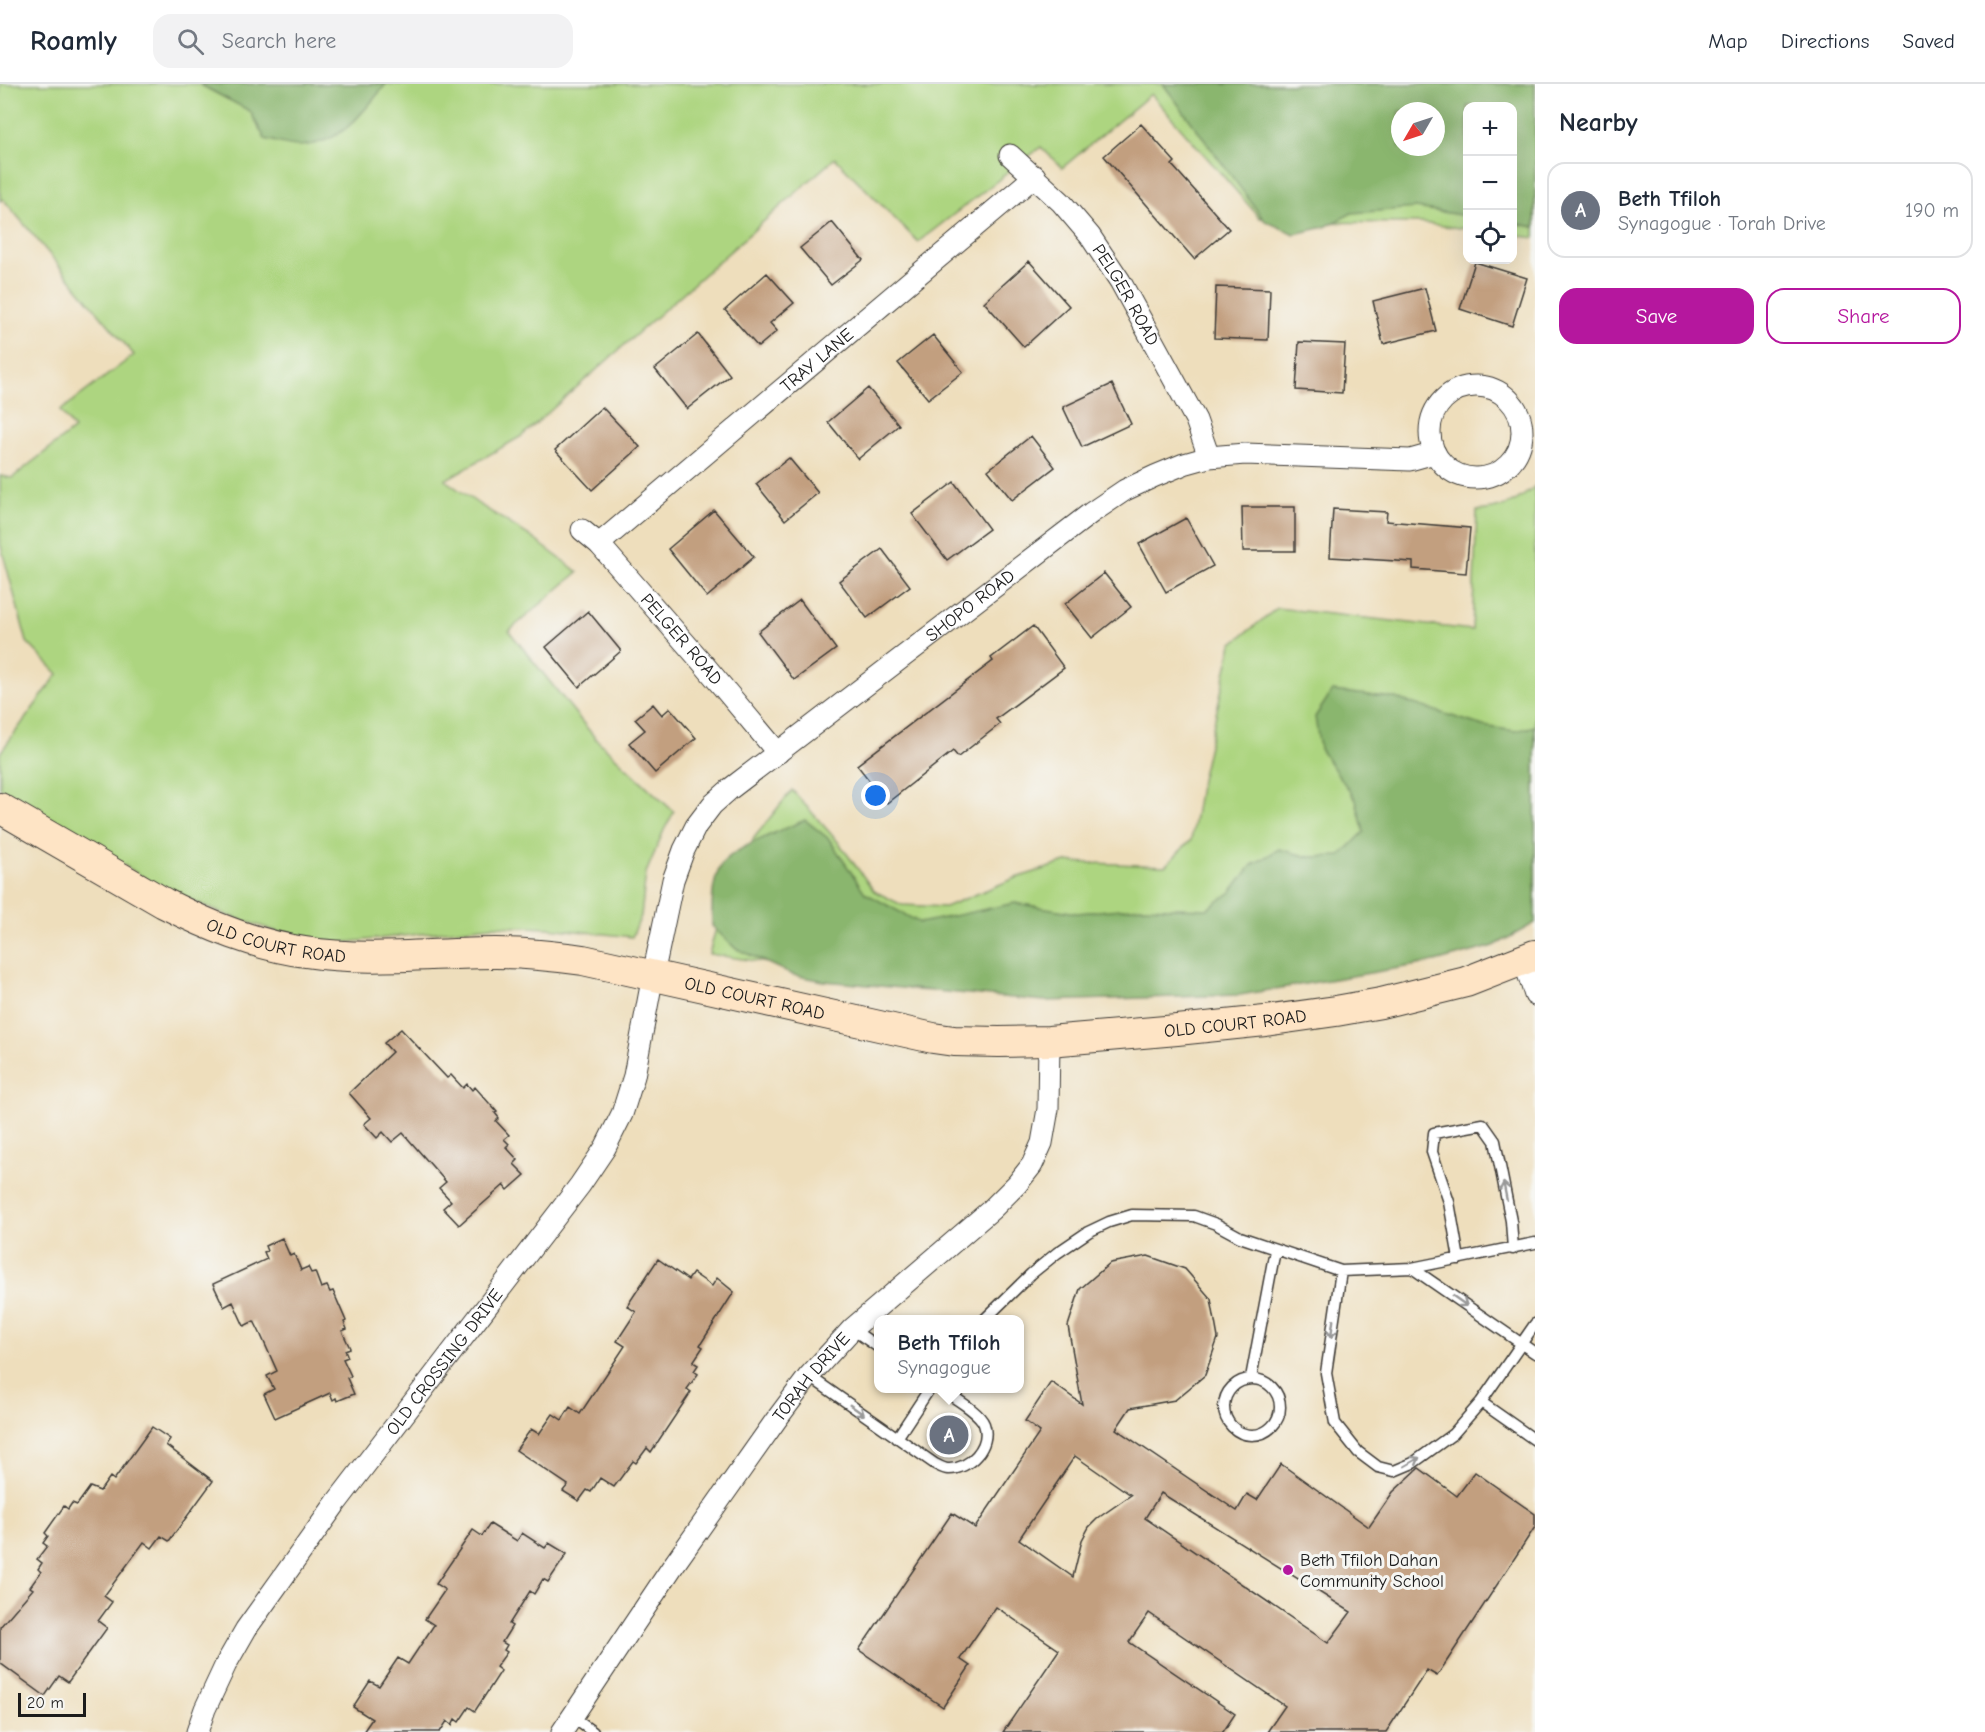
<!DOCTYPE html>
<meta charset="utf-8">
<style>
body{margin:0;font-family:"Comic Neue",sans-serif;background:#f2f2f3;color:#1f2937}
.controls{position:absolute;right:18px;top:18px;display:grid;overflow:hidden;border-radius:12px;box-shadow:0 6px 24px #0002}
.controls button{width:54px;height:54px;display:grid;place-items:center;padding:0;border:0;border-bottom:2px solid #e0e1e3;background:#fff;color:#1f2937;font:30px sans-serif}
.compass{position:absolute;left:1391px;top:18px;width:54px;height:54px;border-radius:50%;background:#fff;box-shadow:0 6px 24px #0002;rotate:231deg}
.scale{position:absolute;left:18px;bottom:15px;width:68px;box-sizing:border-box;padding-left:6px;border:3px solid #1c1c1c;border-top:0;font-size:16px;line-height:21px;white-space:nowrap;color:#1c1c1c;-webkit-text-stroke:4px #f6f6f2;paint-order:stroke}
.you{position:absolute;left:876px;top:712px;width:21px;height:21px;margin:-15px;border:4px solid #fff;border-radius:50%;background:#1a73e8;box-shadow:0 0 0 9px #1a73e833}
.badge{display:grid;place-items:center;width:39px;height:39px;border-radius:50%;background:#b5179e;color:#fff;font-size:20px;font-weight:700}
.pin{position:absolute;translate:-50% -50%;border:3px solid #fff;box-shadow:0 2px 6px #0006}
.popup{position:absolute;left:874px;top:1231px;width:150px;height:78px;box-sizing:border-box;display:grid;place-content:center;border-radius:12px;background:#fff;filter:drop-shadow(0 2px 4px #0005);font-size:20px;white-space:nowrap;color:#747a83}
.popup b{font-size:22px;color:#1f2937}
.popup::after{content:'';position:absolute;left:50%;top:100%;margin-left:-12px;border:12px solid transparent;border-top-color:#fff}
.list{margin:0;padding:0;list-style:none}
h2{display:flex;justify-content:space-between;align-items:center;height:78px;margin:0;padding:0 24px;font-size:26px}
h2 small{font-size:20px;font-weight:400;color:#747a83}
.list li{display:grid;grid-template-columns:39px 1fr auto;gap:18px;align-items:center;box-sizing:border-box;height:96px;margin:0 12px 12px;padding:0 12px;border:2px solid #e0e1e3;border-radius:18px}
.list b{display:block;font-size:22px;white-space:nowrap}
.list p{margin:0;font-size:20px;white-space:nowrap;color:#747a83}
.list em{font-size:20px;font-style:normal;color:#747a83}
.actions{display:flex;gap:12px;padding:18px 24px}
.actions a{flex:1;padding:14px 0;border:2px solid #b5179e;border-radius:18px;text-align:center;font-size:21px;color:#b5179e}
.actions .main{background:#b5179e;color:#fff}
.icon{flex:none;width:33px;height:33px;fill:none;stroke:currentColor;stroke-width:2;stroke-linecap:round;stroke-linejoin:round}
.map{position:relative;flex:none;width:1535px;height:1648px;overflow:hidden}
header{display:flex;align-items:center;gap:36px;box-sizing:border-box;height:84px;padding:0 30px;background:#fff;border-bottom:2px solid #e0e1e3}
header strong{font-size:28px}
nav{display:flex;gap:33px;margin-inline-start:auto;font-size:21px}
.search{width:420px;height:54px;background:#f2f2f3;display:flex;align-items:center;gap:15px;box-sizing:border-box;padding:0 21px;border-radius:18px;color:#747a83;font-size:22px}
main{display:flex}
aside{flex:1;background:#fff}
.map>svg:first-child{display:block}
.green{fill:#add580;stroke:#64784e;stroke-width:1.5;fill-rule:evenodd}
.forest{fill:#8ab66e;stroke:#536945;stroke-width:1.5;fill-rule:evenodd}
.building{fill:#c29f7f;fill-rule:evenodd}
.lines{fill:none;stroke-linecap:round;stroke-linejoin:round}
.lane-casing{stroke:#3c3934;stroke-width:13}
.street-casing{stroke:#3c3934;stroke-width:23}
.secondary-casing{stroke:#3c3934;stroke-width:32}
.lane{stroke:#fff;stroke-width:10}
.street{stroke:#fff;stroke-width:21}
.secondary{stroke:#fee4c5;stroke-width:30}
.oneway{stroke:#999}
.poi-dot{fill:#b5179e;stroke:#f6f6f2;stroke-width:2}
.labels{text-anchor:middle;stroke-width:6;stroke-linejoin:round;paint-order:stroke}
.street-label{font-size:18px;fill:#1c1c1c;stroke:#f6f6f2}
.poi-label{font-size:18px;fill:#1c1c1c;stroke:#f6f6f2;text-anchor:start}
</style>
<header>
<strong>Roamly</strong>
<div class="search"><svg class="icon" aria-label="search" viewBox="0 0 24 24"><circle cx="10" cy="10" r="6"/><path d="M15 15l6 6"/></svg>Search here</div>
<nav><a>Map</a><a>Directions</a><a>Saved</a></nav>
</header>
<main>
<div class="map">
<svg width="1535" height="1648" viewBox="0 0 1535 1648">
<rect width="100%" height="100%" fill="#f6f6f2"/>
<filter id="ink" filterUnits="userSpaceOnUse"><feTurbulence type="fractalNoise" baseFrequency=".0167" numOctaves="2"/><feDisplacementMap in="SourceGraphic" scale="12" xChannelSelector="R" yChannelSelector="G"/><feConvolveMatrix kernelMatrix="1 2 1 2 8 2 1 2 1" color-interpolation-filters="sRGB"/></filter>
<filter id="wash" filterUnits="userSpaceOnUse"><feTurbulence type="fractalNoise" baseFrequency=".008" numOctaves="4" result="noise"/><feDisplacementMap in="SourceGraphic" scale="24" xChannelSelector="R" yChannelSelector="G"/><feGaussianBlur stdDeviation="1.35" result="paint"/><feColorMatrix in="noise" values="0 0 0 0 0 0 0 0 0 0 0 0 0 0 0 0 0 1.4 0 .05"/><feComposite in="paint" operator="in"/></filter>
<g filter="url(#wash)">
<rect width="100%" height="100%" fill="#eedebc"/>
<path class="green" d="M0,0H199L229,16L217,0H1535V154L1513,151L1512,22H1468L1467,145L1421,139L1282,138L1260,134L1151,10L1062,84L1041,63L918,158L835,74L522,352L445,396L480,421L530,452L578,488L509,547L596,655L674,728L664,746L646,789L641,832L632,853L549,844L492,842L340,859L278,848L227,831L162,805L0,704V669L58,590L27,558L0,459V392L12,394L74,345L60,327L134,271L3,115L0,117ZM1400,27H1436V63H1400Z
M1535,402V822L1070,913L913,906L833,889L709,870L718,837L754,754L792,706L839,759L874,807L902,821L945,823L1013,795L1066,778L1165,782L1191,756L1201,696L1232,560L1277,524L1472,546L1477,427C1502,425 1517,419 1535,402Z"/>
<path class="forest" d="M199,0H386C361,31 341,61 297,62C287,62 275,57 265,55L250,27Z
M1163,0H1535V143L1513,139L1512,22H1468L1467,132L1416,124L1352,129L1325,143L1294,150L1265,137ZM1400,27H1436V63H1400Z
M1332,607L1395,614L1483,642L1515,647L1535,642V839L1494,862L1435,878L1240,911L1045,917L824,897L793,891L735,864L712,842C712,821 711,802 720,783C728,765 786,745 805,736L829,755L865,809L920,839L1015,819L1077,829L1142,823L1207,825L1231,808L1252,781L1279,765L1309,773L1340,772L1364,748L1356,716L1320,665L1315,633Z"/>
<g id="blocks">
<path class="building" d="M1141,40L1175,78L1172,81L1229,145L1194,175L1104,72Z
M832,138L863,176L831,201L800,164Z
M1029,177L1069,222L1024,263L984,218Z
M1475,178L1527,194L1512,242L1460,225Z
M767,189L794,219L770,239L777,247L758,263L725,226Z
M1216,203L1270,205L1268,256L1214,254Z
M1425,204L1436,247L1383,260L1373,217Z
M698,250L730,291L687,325L655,285Z
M933,251L963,288L928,315L898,279Z
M1299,258L1345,260L1342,309L1296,306Z
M1112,300L1131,340L1082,363L1063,323Z
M868,304L899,341L858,375L828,338Z
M602,323L640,363L592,406L555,366Z
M1031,352L1055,383L1012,416L988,386Z
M789,374L818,409L785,436L756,400Z
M954,398L989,445L947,476L912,430Z
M1242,423H1295V467H1243Z
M1333,425L1387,428L1386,437L1470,444L1466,489L1413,485V478L1330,473Z
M714,426L754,473L707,513L668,465Z
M1186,434L1213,482L1166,508L1139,460Z
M882,465L910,502L867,534L839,497Z
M1104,489L1131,523L1092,554L1065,520Z
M800,516L836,565L794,596L758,548Z
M588,527L621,567L579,603L546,563Z
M1033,542L1064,584L996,635L1000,640L958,673L953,667L887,719L857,681L993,577L991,574Z
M653,620L662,631L670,624L696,654L655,689L629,659L645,646L635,635Z
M401,945L447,994L451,991L463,1004L467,1000L472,1006L475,1003L497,1028L495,1029L499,1034L496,1037L509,1051L504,1055L509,1060L506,1063L518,1076L514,1080L525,1091L508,1106L504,1101L459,1141L443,1124L451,1117L439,1104L446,1098L403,1049L392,1058L383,1048L377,1054L364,1040L371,1034L349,1009L392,968L384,959Z
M282,1154L290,1172L294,1170L301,1186L308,1183L311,1189L315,1188L321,1204L327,1202L330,1208L333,1207L346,1237L344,1238L347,1245L342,1247L350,1264L345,1266L348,1273L343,1275L351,1292L347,1294L354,1310L337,1317L336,1314L333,1316L330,1309L275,1334L264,1310L274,1305L267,1292L277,1287L260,1249L254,1237L244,1242L233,1218L224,1223L213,1200L267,1175L264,1168L267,1167L265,1162Z
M1148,1172L1185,1185L1211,1215L1218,1254L1205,1291L1175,1316L1130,1324L1116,1345L1237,1427L1247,1410L1257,1416L1281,1380L1369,1443L1393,1408L1419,1384L1457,1412L1475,1388L1535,1430V1443L1437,1592L1427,1586L1386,1648H1267L1285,1622L1149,1529L1129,1558L1235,1630L1223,1648H1003L1059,1566L996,1523L960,1575L970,1582L943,1623L859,1566L952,1429L975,1444L1040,1348L1025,1337L1051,1298L1082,1320L1068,1242L1080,1205L1110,1179ZM1075,1372L1131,1411L1098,1434L1089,1443L1082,1456L1073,1493L1019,1455ZM1161,1409L1351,1528L1328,1559L1145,1434Z
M658,1175L688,1196L693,1189L712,1202L717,1194L734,1208L700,1261L703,1263L693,1278L698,1281L694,1287L698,1290L687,1305L691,1308L651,1368L647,1364L636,1379L633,1377L614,1403L600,1394L591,1408L587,1406L579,1417L563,1407L568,1401L516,1366L531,1345L539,1350L553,1330L562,1336L570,1323L580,1330L625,1262L617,1257L636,1228L627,1222Z
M152,1343L170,1355L166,1361L213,1397L169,1457L161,1452L152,1464L144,1458L104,1512L112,1518L98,1537L107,1544L68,1598L59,1592L45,1612L0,1579V1543L33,1505L30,1503L41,1488L38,1485L42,1479L37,1475L47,1462L43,1459L48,1452L45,1449L64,1422L68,1425L72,1419L77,1421L90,1403L100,1407L110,1393L114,1396Z
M490,1440L517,1457L522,1449L545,1464L549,1459L567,1470L548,1498L543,1495L534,1510L530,1507L509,1540L512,1542L502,1558L507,1561L504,1566L507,1568L496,1583L501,1587L475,1627L469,1623L459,1638L455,1635L452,1641L447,1637L440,1648H363L372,1635L353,1623L370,1597L379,1602L398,1574L408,1580L434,1541L425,1535L445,1506L436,1500L473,1446L482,1452Z"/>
</g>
</g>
<g filter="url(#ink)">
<use href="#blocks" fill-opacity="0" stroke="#3c3934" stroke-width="1.5"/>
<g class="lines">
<g class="lane-casing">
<path id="lane" d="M1459,1175L1449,1118L1432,1068L1434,1049L1483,1040L1495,1057L1511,1137L1513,1165
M1412,1184L1535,1269
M1341,1187L1326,1289L1335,1339L1358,1368L1378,1383L1394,1387L1413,1379L1453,1350L1481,1318L1535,1240
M984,1236L1031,1190L1057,1169L1088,1148L1109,1138L1132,1131L1194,1132L1216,1140L1240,1153L1341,1187L1412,1184L1535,1159
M852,1245L878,1263
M809,1292L935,1380C939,1382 944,1385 948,1385C969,1386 992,1362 984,1340C979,1327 952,1313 940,1304
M1251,1294L1275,1166
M1224 1323a28 28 0 1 1 56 0a28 28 0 1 1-56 0Z
M1481,1318L1535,1356
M897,1354L930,1304
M572,1633L593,1648"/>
</g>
<g class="street-casing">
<g id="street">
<path id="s1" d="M1010,71L1061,118L1090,152L1120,197L1196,336L1209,373"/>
<circle cx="1476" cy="348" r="46"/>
<path id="s2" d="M582,446L599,460L701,577L778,669"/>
<path id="s3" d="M599,460L1035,92"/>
<path d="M1524,877L1535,911"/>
<path id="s4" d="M197,1648L205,1625L226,1580L246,1545L336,1419L580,1101L605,1064L622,1030L634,992L653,891L673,796L684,766L696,742L712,721L730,705L1091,429L1125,406L1155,392L1184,380L1209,373L1245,370L1410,376L1435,369"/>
<path id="s5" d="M562,1648L673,1482L776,1336L809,1292L852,1245L992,1125L1017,1100L1032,1081L1042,1059L1048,1025L1049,957"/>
</g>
</g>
<g class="secondary-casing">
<g id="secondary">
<path id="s6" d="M0,724L164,819C209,842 255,861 305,868C369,878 433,869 496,869C526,869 554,872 583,876L933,954L954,957L999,958L1049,957L1177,946L1265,937L1336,927L1381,919L1466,898L1535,871"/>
</g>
</g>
<use href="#lane" class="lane"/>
<use href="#street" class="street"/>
<use href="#secondary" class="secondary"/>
</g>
<defs><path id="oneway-shaft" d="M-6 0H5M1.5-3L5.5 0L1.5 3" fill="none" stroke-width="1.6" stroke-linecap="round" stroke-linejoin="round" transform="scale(1.5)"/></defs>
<g class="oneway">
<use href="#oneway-shaft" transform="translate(1505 1107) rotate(-101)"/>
<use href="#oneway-shaft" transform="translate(1460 1217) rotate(35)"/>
<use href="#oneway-shaft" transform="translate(1332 1245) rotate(98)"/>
<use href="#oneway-shaft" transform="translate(857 1326) rotate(35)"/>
<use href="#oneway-shaft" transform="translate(1412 1378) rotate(-30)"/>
</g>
</g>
<circle class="poi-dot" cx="1288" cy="1486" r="6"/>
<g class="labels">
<g class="street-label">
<text dy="6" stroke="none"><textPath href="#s1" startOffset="183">PELGER ROAD</textPath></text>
<text dy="6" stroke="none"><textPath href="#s3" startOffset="285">TRAY LANE</textPath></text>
<text dy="6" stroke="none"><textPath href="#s4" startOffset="1404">SHOPO ROAD</textPath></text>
<text dy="6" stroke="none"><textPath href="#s2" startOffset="148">PELGER ROAD</textPath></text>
<text dy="6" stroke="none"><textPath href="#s6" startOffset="309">OLD COURT ROAD</textPath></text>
<text dy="6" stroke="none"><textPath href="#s6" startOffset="794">OLD COURT ROAD</textPath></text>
<text dy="6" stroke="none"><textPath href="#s6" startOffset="1280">OLD COURT ROAD</textPath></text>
<text dy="6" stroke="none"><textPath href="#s4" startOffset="447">OLD CROSSING DRIVE</textPath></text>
<text dy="6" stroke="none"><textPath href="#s5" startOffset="434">TORAH DRIVE</textPath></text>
</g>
<g class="poi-label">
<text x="1300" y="1482">Beth Tfiloh Dahan<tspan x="1300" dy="21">Community School</tspan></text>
</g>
</g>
</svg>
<div class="controls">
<button>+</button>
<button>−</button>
<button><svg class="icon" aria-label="locate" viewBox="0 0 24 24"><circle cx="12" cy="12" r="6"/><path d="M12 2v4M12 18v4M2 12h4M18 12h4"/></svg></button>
</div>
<svg class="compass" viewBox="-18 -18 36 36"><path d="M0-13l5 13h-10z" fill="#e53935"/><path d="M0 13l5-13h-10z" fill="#747a83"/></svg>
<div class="scale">20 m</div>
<div class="you"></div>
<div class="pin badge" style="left:949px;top:1351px;background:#6b7280">A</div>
<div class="popup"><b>Beth Tfiloh</b>Synagogue</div>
</div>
<aside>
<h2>Nearby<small></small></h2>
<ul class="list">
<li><span class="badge" style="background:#6b7280">A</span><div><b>Beth Tfiloh</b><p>Synagogue · Torah Drive</p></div><em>190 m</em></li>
</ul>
<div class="actions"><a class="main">Save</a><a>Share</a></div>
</aside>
</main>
